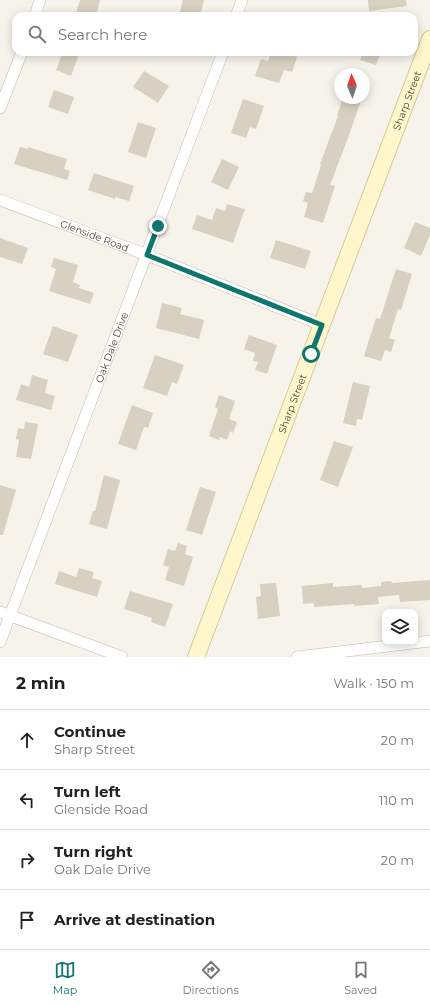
<!DOCTYPE html>
<meta charset="utf-8">
<style>
body{margin:0;font-family:Montserrat,sans-serif;background:#f2f2f2;color:#202124}
.controls{position:absolute;right:12px;bottom:12px;display:grid;overflow:hidden;border-radius:8px;box-shadow:0 2px 10px #0003}
.controls button{width:36px;height:36px;display:grid;place-items:center;padding:0;border:0;border-bottom:1px solid #e0e0e0;background:#fff;color:#202124;font:20px sans-serif}
.compass{position:absolute;left:334px;top:68px;width:36px;height:36px;border-radius:50%;background:#fff;box-shadow:0 2px 10px #0003;rotate:358deg}
.stop{position:absolute;width:12px;height:12px;margin:-9px;border:3px solid #0f766e;border-radius:50%;background:#fff}
.stop.end{background:#0f766e;border-color:#fff;box-shadow:0 1px 4px #0008}
.list{margin:0;padding:0;list-style:none}
h2{display:flex;justify-content:space-between;align-items:center;height:52px;margin:0;padding:0 16px;font-size:17px}
h2 small{font-size:13px;font-weight:400;color:#757577}
.list li{display:grid;grid-template-columns:26px 1fr auto;gap:12px;align-items:center;box-sizing:border-box;height:60px;padding:0 16px;border-top:1px solid #e0e0e0}
.list b{display:block;font-size:15px;white-space:nowrap}
.list p{margin:0;font-size:13px;white-space:nowrap;color:#757577}
.list em{font-size:13px;font-style:normal;color:#757577}
.icon{flex:none;width:22px;height:22px;fill:none;stroke:currentColor;stroke-width:2;stroke-linecap:round;stroke-linejoin:round}
.map{position:relative;flex:none;width:430px;height:657px;overflow:hidden}
.search{position:absolute;background:#fff;box-shadow:0 2px 10px #0003;left:12px;right:12px;top:12px;height:44px;display:flex;align-items:center;gap:10px;box-sizing:border-box;padding:0 14px;border-radius:12px;color:#757577;font-size:15px}
.sheet{height:292px;background:#fff}
nav{display:flex;justify-content:space-around;align-items:center;box-sizing:border-box;height:56px;border-top:1px solid #e0e0e0;background:#fff;font-size:11px;color:#757577}
nav a{display:grid;justify-items:center;gap:2px}
nav .on{color:#0f766e}
.map>svg:first-child{display:block}
.building{fill:#d8d0c0}
.lines{fill:none;stroke-linecap:round;stroke-linejoin:round}
.street-casing{stroke:#c2bcad;stroke-width:12}
.secondary-casing{stroke:#d6ca9a;stroke-width:18}
.street{stroke:#fff;stroke-width:11}
.secondary{stroke:#fff6cc;stroke-width:16}
.route{stroke:#0f766e;stroke-width:5}
.labels{text-anchor:middle;stroke-width:3.5;stroke-linejoin:round;paint-order:stroke}
.street-label{font-size:10px;fill:#4a4538;stroke:#fff}
</style>
<div class="map">
<svg width="430" height="657" viewBox="0 0 430 657">
<rect width="100%" height="100%" fill="#f6f3eb"/>
<path class="building" d="M80,0H100L96,16H75Z
M183,0H204L200,16H179Z
M368,0H406L407,6L369,11Z
M63,52H80L71,76L56,70Z
M271,52H292L291,55L297,57L292,72L284,70L279,83L255,76L261,59L268,61Z
M363,52H381L376,65L360,60Z
M144,71L169,86L158,103L133,87Z
M54,90L74,97L68,114L48,107Z
M343,98H362L348,138L330,185L335,186L323,223L304,217L308,203L303,201L306,192L312,193L321,165L320,164L338,116L337,115Z
M243,99L264,106L256,129L250,127L246,138L231,133Z
M138,122L156,128L146,158L128,152Z
M20,147L28,149V147L67,159L64,169L70,171L67,180L14,164Z
M222,159L239,167L228,190L211,182Z
M94,173L134,186L129,201L115,197V199L88,190Z
M227,204L245,209L233,243L192,229L197,215L212,220L216,208L225,211Z
M415,222L430,228V235L421,256L404,248Z
M0,238L28,248L22,264L0,257Z
M276,240L311,251L305,269L270,258Z
M54,258L78,265L73,282L80,285L79,288L94,293L90,304L49,291L56,269L51,267Z
M396,269L412,274L401,310L398,309L389,338L395,340L391,352L385,350L381,361L364,356L376,318L380,319Z
M162,303L182,308L180,314L204,320L199,339L156,328Z
M53,326L78,335L68,362L43,354Z
M249,335L277,345L267,374L255,370L258,362L253,361L255,353L244,349Z
M155,355L184,365L177,384L172,382L167,396L143,388Z
M32,375L48,380L45,393L55,396L51,410L16,400L21,384L29,387Z
M353,382L370,386L362,420L357,419L356,426L343,423Z
M219,395L235,401L229,419L237,422L233,433L230,431L227,440L220,437L219,440L209,436L218,409L215,407Z
M132,405L153,413L148,428L144,427L136,450L118,444Z
M25,422L38,424L31,459L16,457L19,440L16,439L18,428L24,429Z
M334,441L353,447L338,487L320,480Z
M104,475L120,480L107,529L89,524L93,511H95Z
M0,485L16,490L3,535H0Z
M200,487L216,492L202,535L186,530Z
M178,543L187,546L185,554L193,557L184,586L165,580L169,567L163,565L168,549L175,551Z
M79,568L94,572L92,578L102,581L97,597L55,584L59,571L76,577Z
M430,580V600L400,602L399,595L378,597L379,604L354,606V604L314,607V603L303,604L302,586L333,583V587L362,585V588L381,586V582L391,581L392,583Z
M276,583L280,616L258,619L256,597L261,596L260,584Z
M130,591L173,604L165,627L151,622L152,618L124,609Z"/>
<g class="lines">
<g class="street-casing">
<g id="street">
<path d="M35,16L40,0"/>
<path d="M236,16L242,0"/>
<path d="M0,108L22,52"/>
<path id="s1" d="M0,200L147,255L322,325"/>
<path d="M0,612L122,657"/>
<path id="s2" d="M0,642L223,52"/>
<path d="M297,657L430,641"/>
</g>
</g>
<g class="secondary-casing">
<g id="secondary">
<path id="s3" d="M196,657L430,39"/>
</g>
</g>
<use href="#street" class="street"/>
<use href="#secondary" class="secondary"/>
</g>
<g class="lines">
<path class="route" d="M158,226L147,255L322,325L311,354"/>
</g>
<g class="labels">
<g class="street-label">
<text dy="4" stroke="none"><textPath href="#s3" startOffset="595">Sharp Street</textPath></text>
<text dy="4" stroke="none"><textPath href="#s1" startOffset="101">Glenside Road</textPath></text>
<text dy="4" stroke="none"><textPath href="#s2" startOffset="315">Oak Dale Drive</textPath></text>
<text dy="4" stroke="none"><textPath href="#s3" startOffset="271">Sharp Street</textPath></text>
</g>
</g>
</svg>
<div class="controls">
<button><svg class="icon" aria-label="layers" viewBox="0 0 24 24"><path d="M12 4l9 5-9 5-9-5zM3 14l9 5 9-5"/></svg></button>
</div>
<svg class="compass" viewBox="-18 -18 36 36"><path d="M0-13l5 13h-10z" fill="#e53935"/><path d="M0 13l5-13h-10z" fill="#757577"/></svg>
<div class="stop" style="left:311px;top:354px"></div>
<div class="stop end" style="left:158px;top:226px"></div>
<div class="search"><svg class="icon" aria-label="search" viewBox="0 0 24 24"><circle cx="10" cy="10" r="6"/><path d="M15 15l6 6"/></svg>Search here</div>
</div>
<section class="sheet">
<h2>2 min<small>Walk · 150 m</small></h2>
<ul class="list">
<li><svg class="icon" aria-label="ahead" viewBox="0 0 24 24"><path d="M12 20V5M6 11l6-6 6 6"/></svg><div><b>Continue</b><p>Sharp Street</p></div><em>20 m</em></li>
<li><svg class="icon" aria-label="left" viewBox="0 0 24 24"><path d="M17 20v-9H6M10 6l-5 5 5 5"/></svg><div><b>Turn left</b><p>Glenside Road</p></div><em>110 m</em></li>
<li><svg class="icon" aria-label="right" viewBox="0 0 24 24"><path d="M7 20v-9h11M14 6l5 5-5 5"/></svg><div><b>Turn right</b><p>Oak Dale Drive</p></div><em>20 m</em></li>
<li><svg class="icon" aria-label="arrive" viewBox="0 0 24 24"><path d="M6 21V4h12l-3 4 3 4H6"/></svg><div><b>Arrive at destination</b></div></li>
</ul>
</section>
<nav>
<a class="on"><svg class="icon" aria-label="map" viewBox="0 0 24 24"><path d="M3 6l6-2 6 2 6-2v14l-6 2-6-2-6 2zM9 4v14M15 6v14"/></svg>Map</a>
<a><svg class="icon" aria-label="directions" viewBox="0 0 24 24"><path d="M12 3l9 9-9 9-9-9zM9 14v-3h6M13 9l2 2-2 2"/></svg>Directions</a>
<a><svg class="icon" aria-label="saved" viewBox="0 0 24 24"><path d="M7 4h10v16l-5-4-5 4z"/></svg>Saved</a>
</nav>
